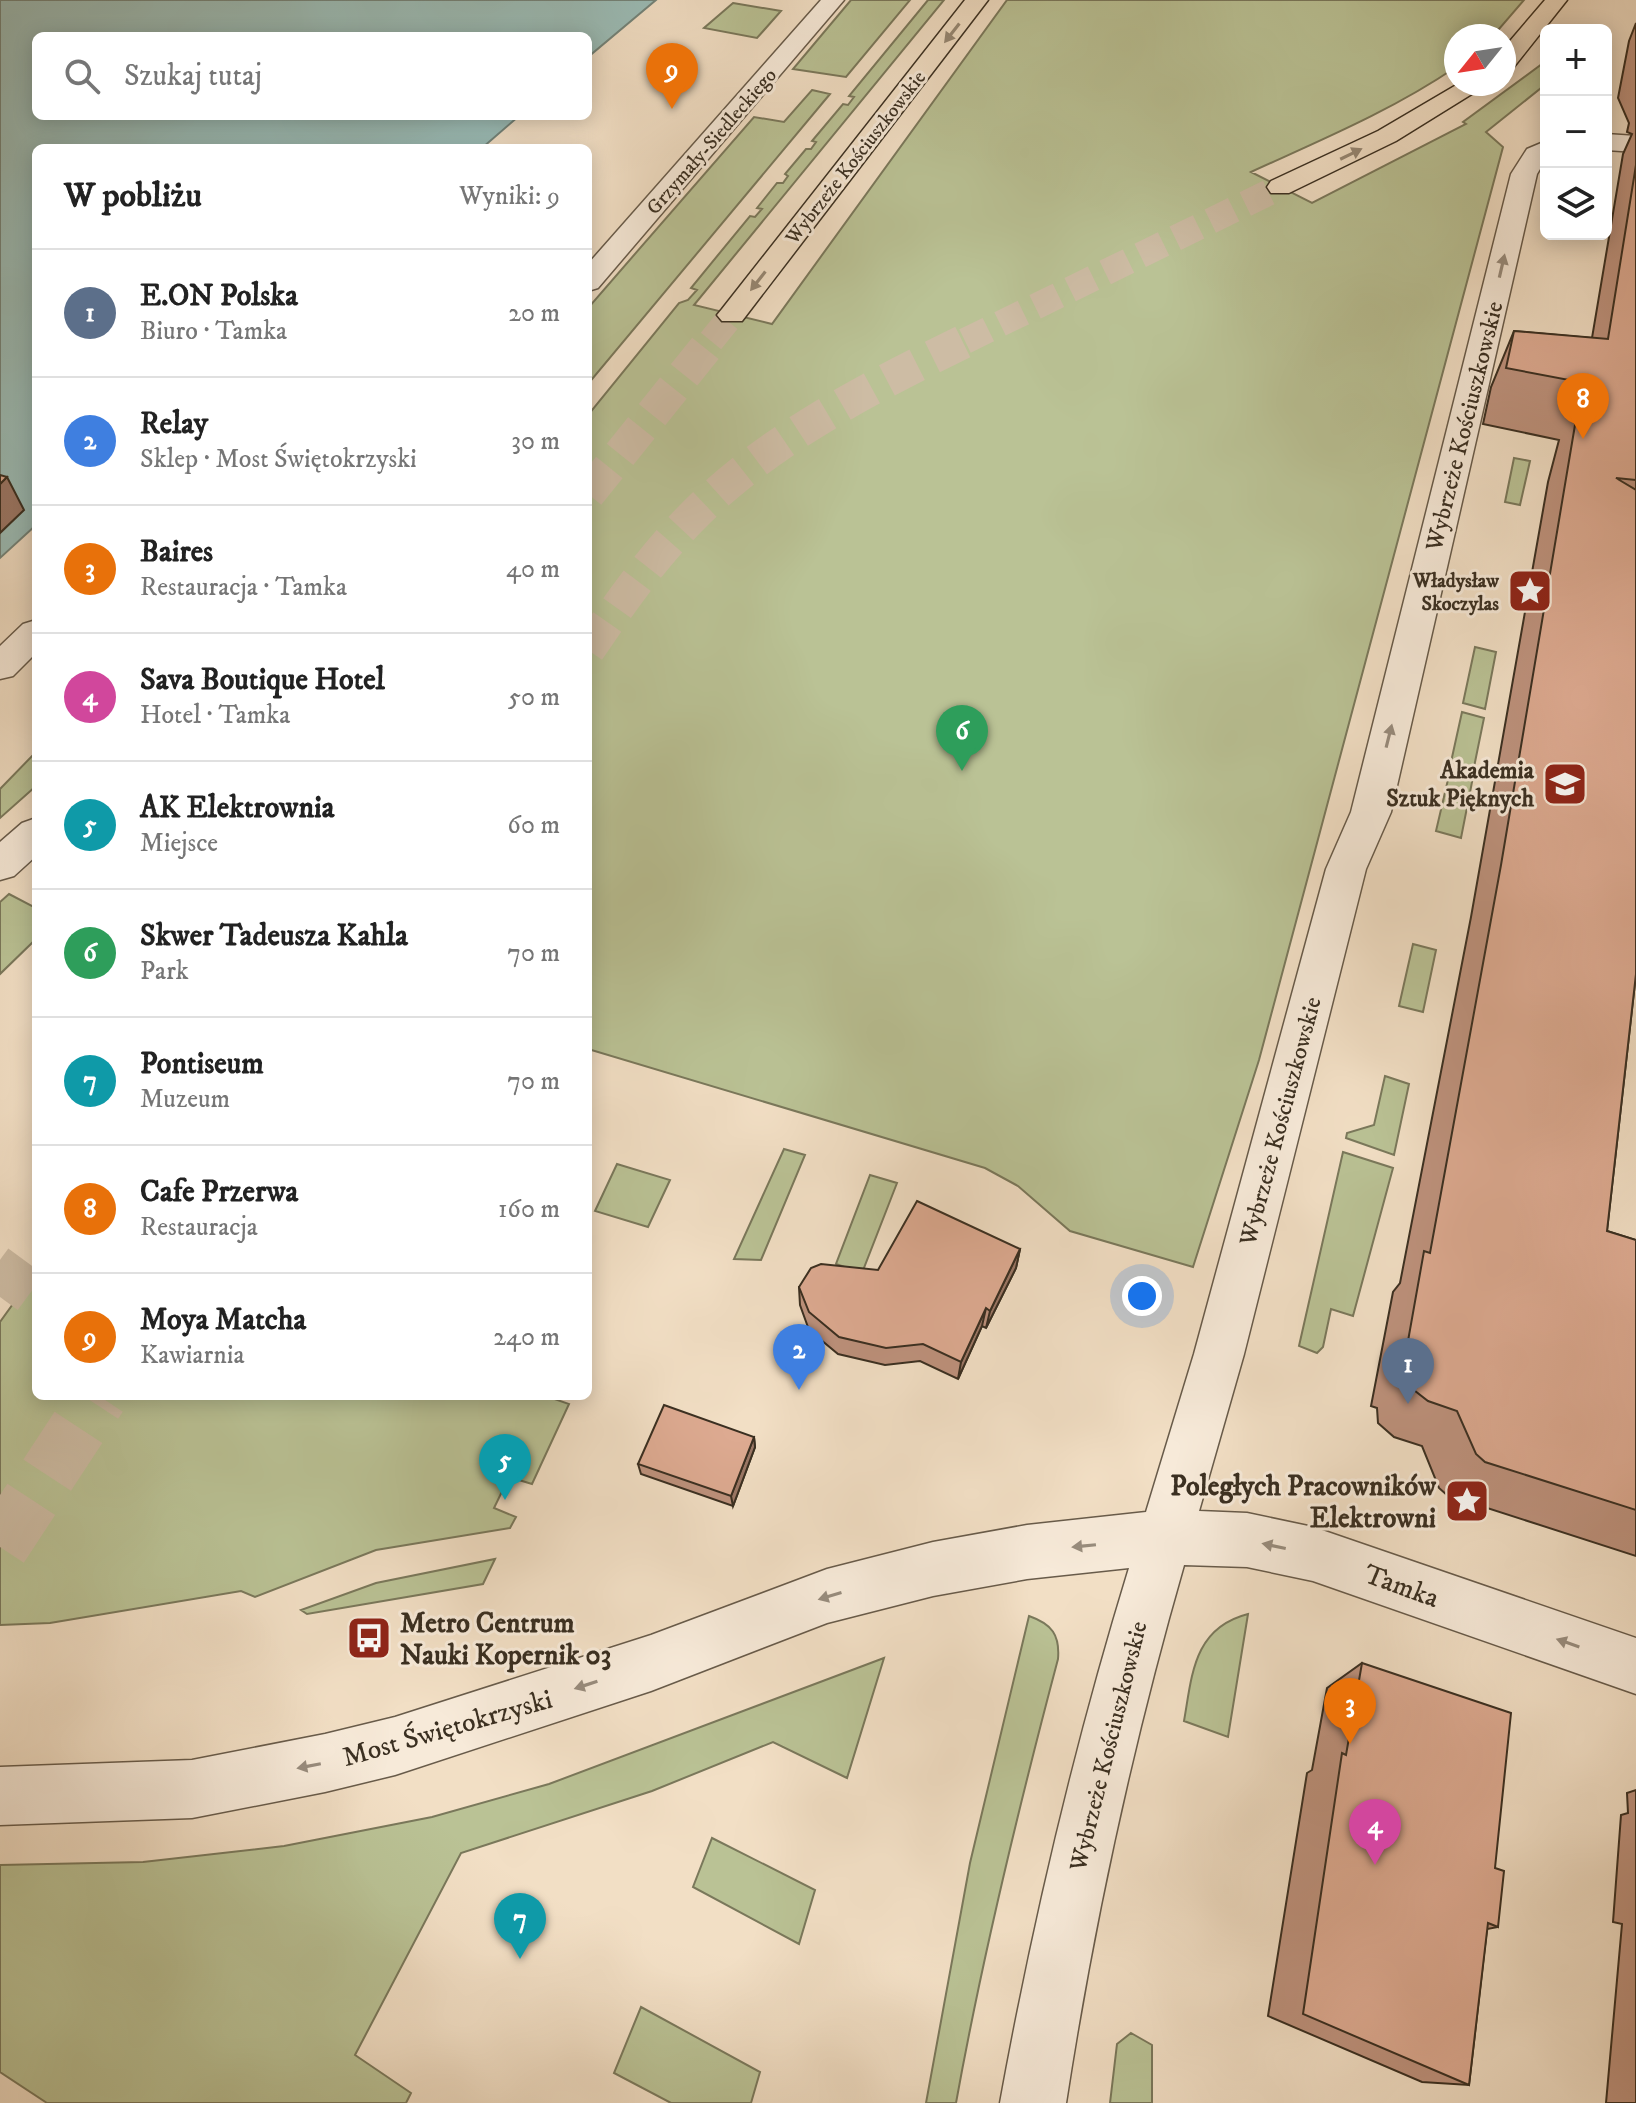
<!DOCTYPE html>
<html lang="pl">
<meta charset="utf-8">
<style>
body{margin:0;font-family:"IM FELL DW Pica",serif;background:#f2f2f2;color:#222}
.controls{position:absolute;right:24px;top:24px;display:grid;overflow:hidden;border-radius:12px;box-shadow:0 4px 20px #0003}
.controls button{width:72px;height:72px;display:grid;place-items:center;padding:0;border:0;border-bottom:2px solid #e0e0e0;background:#fff;color:#222;font:40px sans-serif}
.compass{position:absolute;left:1444px;top:24px;width:72px;height:72px;border-radius:50%;background:#fff;box-shadow:0 4px 20px #0003;rotate:240deg}
.you{position:absolute;left:1142px;top:1296px;width:28px;height:28px;margin:-20px;border:6px solid #fff;border-radius:50%;background:#1a73e8;box-shadow:0 0 0 12px #1a73e833}
.badge{display:grid;place-items:center;width:52px;height:52px;border-radius:50%;background:#db2777;color:#fff;font-size:26px;font-weight:700}
.pin{position:absolute;translate:-50% -66px;filter:drop-shadow(0 2px 4px #0008)}
.pin::after{content:'';position:absolute;top:42px;width:28px;height:24px;background:inherit;clip-path:polygon(0 0,100% 0,50% 100%)}
.list{margin:0;padding:0;list-style:none}
h2{display:flex;justify-content:space-between;align-items:center;height:104px;margin:0;padding:0 32px;font-size:34px}
h2 small{font-size:26px;font-weight:400;color:#767676}
.list li{display:grid;grid-template-columns:52px 1fr auto;gap:24px;align-items:center;box-sizing:border-box;height:128px;padding:0 32px;border-top:2px solid #e0e0e0}
.list b{display:block;font-size:30px;white-space:nowrap}
.list p{margin:0;font-size:26px;white-space:nowrap;color:#767676}
.list em{font-size:26px;font-style:normal;color:#767676}
.icon{flex:none;width:44px;height:44px;fill:none;stroke:currentColor;stroke-width:2;stroke-linecap:round;stroke-linejoin:round}
.map{position:relative;flex:none;width:1636px;height:2103px;overflow:hidden}
.search{position:absolute;background:#fff;box-shadow:0 4px 20px #0003;left:32px;top:32px;width:560px;height:88px;display:flex;align-items:center;gap:20px;box-sizing:border-box;padding:0 28px;border-radius:12px;color:#767676;font-size:30px}
.panel{position:absolute;background:#fff;box-shadow:0 4px 20px #0003;left:32px;top:144px;width:560px;height:1256px;border-radius:12px}
.map>svg:first-child{display:block}
.green{fill:#bac295;stroke:#7a785b;stroke-width:2}
.water{fill:#9bbcb6;stroke:#74847a;stroke-width:2}
.lines{fill:none;stroke-linecap:round;stroke-linejoin:round}
.major-tunnel-far3{stroke:#cdbca4;stroke-width:26;stroke-dasharray:26 13;stroke-linecap:butt}
.major-tunnel-far2{stroke:#cdbca4;stroke-width:34;stroke-dasharray:34 17;stroke-linecap:butt}
.major-tunnel-far1{stroke:#cdbca4;stroke-width:44;stroke-dasharray:44 22;stroke-linecap:butt}
.major-tunnel{stroke:#cdbca4;stroke-width:57;stroke-dasharray:57 29;stroke-linecap:butt}
.minor-casing{stroke:#685b4a;stroke-width:3}
.major-casing{stroke:#3a2f21;stroke-width:3}
.minor{fill:#f7ead9;fill-rule:evenodd}
.major{fill:#f2dfc5;fill-rule:evenodd}
.wall{fill:#be927d;stroke:#3a2f21;stroke-width:2}
.shaded-wall{fill:#9b7766;stroke:#3a2f21;stroke-width:2}
.building{fill:#ddaa91;stroke:#3a2f21;stroke-width:2}
.oneway{fill:#968773}
.oneway2{fill:#988c7d}
.labels{text-anchor:middle;stroke-width:6;stroke-linejoin:round;paint-order:stroke}
.far-street-label{font-size:20px;fill:#3a2f21;stroke:#f7ead9}
.far-poi-label{font-size:20px;font-weight:bold;fill:#3a2f21;stroke:#f7ead9;text-anchor:end}
.street-label{font-size:24px;fill:#3a2f21;stroke:#f7ead9}
.poi-label{font-size:24px;font-weight:bold;fill:#3a2f21;stroke:#f7ead9;text-anchor:end}
.near-poi-label{font-size:28px;font-weight:bold;fill:#3a2f21;stroke:#f7ead9;text-anchor:end}
.near-street-label{font-size:28px;fill:#3a2f21;stroke:#f7ead9}
</style>
<div class="map">
<svg width="1636" height="2103" viewBox="0 0 1636 2103">
<rect width="100%" height="100%" fill="#f2dfc5"/>
<filter id="stains"><feTurbulence type="fractalNoise" baseFrequency=".0025" numOctaves="4"/><feColorMatrix values="0 0 0 0 .2 0 0 0 0 .09 0 0 0 0 .02 0 0 0 .5 -.17"/></filter>
<radialGradient id="worn" r=".72"><stop offset=".6" stop-color="#630" stop-opacity="0"/><stop offset="1" stop-color="#630" stop-opacity=".3"/></radialGradient>
<path class="green" d="M851,0H910L846,77L793,69Z
M928,0H944L694,305L772,324L1007,0H1524L1493,36H1456V67C1393,110 1321,140 1251,172L1312,203L1466,124L1463,122L1546,61V84L1486,132L1503,147L1259,1060L1193,1267L1070,1231L1018,1186L985,1168L588,1049V415L679,303L688,300L697,290L691,288L750,216L755,217L762,209L757,208L777,183H783L788,176L785,174L806,149H811L816,142L812,141L843,104L848,105L854,97L849,96Z
M733,3L781,11L757,38L704,28Z
M812,90L830,94L588,384V308L754,117L784,122Z
M1514,458L1530,461L1520,505L1505,502Z
M1475,647L1496,652L1485,709L1463,703Z
M1462,712L1484,718L1474,767L1451,762Z
M36,752V786L0,818V789Z
M1450,771L1473,777L1461,838L1436,831Z
M9,894L36,908V939L0,974V902Z
M1413,944L1436,950L1423,1012L1399,1006Z
M1385,1076L1409,1084L1394,1155L1346,1138L1347,1133L1374,1125Z
M784,1149L805,1155L761,1260L734,1259Z
M1343,1152L1393,1168L1353,1316L1331,1309L1323,1347L1317,1353L1299,1346Z
M617,1164L670,1180L648,1227L595,1211Z
M870,1175L897,1183L862,1273L836,1264Z
M36,1272V1396H546L569,1404L532,1484L509,1477L494,1508L516,1517L510,1528L376,1550L255,1597L241,1591L50,1623L0,1625V1322Z
M495,1559L483,1584L307,1614L301,1610L376,1583Z
M1248,1614L1228,1737L1184,1721C1192,1676 1193,1628 1248,1614Z
M1029,1616C1052,1624 1060,1635 1058,1659C1019,1806 983,1953 956,2103H926L970,1863Z
M884,1658L847,1778L773,1742L652,1791L461,1853L355,2055L411,2093L406,2103H47L0,2072V1865L143,1862L284,1846L432,1817L549,1784Z
M712,1838L815,1890L799,1944L693,1887Z
M641,2007L760,2072L751,2103H671L614,2073Z
M1131,2033L1152,2045V2103H1110L1117,2044Z"/>
<path class="water" d="M0,0H656L588,57V36H36V116H519L482,148H36V525L0,558Z"/>
<g class="lines">
<path class="major-tunnel-far3" d="M711,341L732,315
M965,341L1280,187"/>
<path class="major-tunnel-far2" d="M588,494L713,339
M588,650C620,603 653,556 693,516C770,438 871,387 969,339"/>
<path class="major-tunnel-far1" d="M0,1297L36,1248"/>
<path class="major-tunnel" d="M0,1547L99,1396"/>
<g class="minor-casing">
<path id="minor" d="M821,0H844L598,288L588,291V264Z
M1606,134L1636,136V152L1606,150Z
M1546,141V159L1537,174L1391,812L1366,869L1244,1354L1199,1511L1247,1513L1313,1527L1636,1638V1694L1313,1581L1247,1567L1184,1565C1133,1742 1094,1921 1066,2103H1000C1033,1922 1075,1744 1129,1568L1027,1579L933,1596L827,1623L651,1691L395,1775L325,1792L192,1818L0,1825V1767L192,1760L325,1734L395,1717L651,1635L827,1569L933,1542L1027,1525L1146,1512L1194,1354L1326,869L1351,812L1511,174L1527,149Z
M36,620V653L13,676L0,679V646L23,624Z
M36,818V856L14,876L0,880V842L22,823Z"/>
</g>
<g class="major-casing">
<path id="major" d="M965,0H988L742,321H722L717,315L722,309Z
M1545,0H1567L1513,68L1504,70V48Z
M1458,84H1488L1396,141L1289,193H1271L1267,187L1271,181L1378,131Z"/>
</g>
<use href="#minor" class="minor"/>
<use href="#major" class="major"/>
</g>
<path class="wall" d="M1636,23V974L1607,1231L1636,1240V1556L1447,1495L1439,1488L1422,1446L1394,1437L1378,1423L1377,1408L1371,1406L1393,1292L1400,1283L1471,917L1548,482L1559,440L1483,424L1491,387L1514,331L1592,338L1623,154L1632,134L1627,132L1629,123L1618,98L1629,41Z
M1020,1249L1016,1268L986,1328L982,1326L958,1379L920,1361L885,1365L838,1354L809,1330L800,1305L799,1287L878,1270Z
M754,1437L755,1447L733,1506L641,1474L638,1464Z
M1362,1663L1495,1868L1498,1927L1487,1929L1469,2085L1422,2082L1268,2016L1307,1773L1312,1770L1327,1688Z
M1636,1790V2103H1606L1622,1924L1613,1922L1621,1815L1628,1813L1627,1793Z"/>
<path class="shaded-wall" d="M7,477L24,510L0,533V484Z
M1020,1249L1016,1268L986,1328L990,1311Z
M986,1308L982,1326L958,1379L961,1362Z
M754,1437L755,1447L733,1506L731,1496Z"/>
<path class="building" d="M1636,165V480L1616,478L1636,490V974L1607,1231L1636,1240V1510L1485,1462L1476,1454L1457,1411L1428,1401L1410,1387L1409,1371L1403,1369L1424,1251L1430,1253L1501,865L1575,425L1585,383L1506,368L1514,331L1608,339Z
M0,475L7,477L0,484Z
M917,1201L1020,1249L990,1311L986,1308L961,1362L923,1344L886,1348L839,1337L809,1312L799,1287L811,1268L821,1264L878,1270Z
M664,1405L754,1437L731,1496L638,1464Z
M1362,1663L1511,1713L1495,1868L1504,1871L1498,1927L1488,1923L1469,2085L1303,2014L1342,1753L1346,1755Z"/>
<defs><path id="oneway-solid" d="M-6-.8H1V-3.2L6.5 0L1 3.2V.8H-6Z" transform="scale(2)"/></defs>
<g class="oneway">
<use href="#oneway-solid" transform="translate(952 33) rotate(128)"/>
<use href="#oneway-solid" transform="translate(1351 154) rotate(-26)"/>
<use href="#oneway-solid" transform="translate(758 281) rotate(128)"/>
</g>
<g class="oneway2">
<use href="#oneway-solid" transform="translate(1502 266) rotate(-77)"/>
<use href="#oneway-solid" transform="translate(1389 736) rotate(-76)"/>
<use href="#oneway-solid" transform="translate(1084 1546) rotate(174)"/>
<use href="#oneway-solid" transform="translate(1274 1546) rotate(-168)"/>
<use href="#oneway-solid" transform="translate(830 1596) rotate(163)"/>
<use href="#oneway-solid" transform="translate(1568 1643) rotate(-161)"/>
<use href="#oneway-solid" transform="translate(586 1685) rotate(162)"/>
<use href="#oneway-solid" transform="translate(309 1766) rotate(169)"/>
</g>
<defs>
<g id="sight-square" transform="scale(2.3)"><rect x="-9" y="-9" width="18" height="18" rx="4" fill="#8f2418" stroke="#f7ead9"/><path d="M0-6L1.8-2.2L6-1.7L2.9 1.2L3.7 5.4L0 3.3L-3.7 5.4L-2.9 1.2L-6-1.7L-1.8-2.2Z" fill="#fff"/></g>
<g id="university-square" transform="scale(2.3)"><rect x="-9" y="-9" width="18" height="18" rx="4" fill="#8f2418" stroke="#f7ead9"/><path d="M0-5L7-2L0 1L-7-2ZM-4 1L0 2.5L4 1V4Q0 6-4 4Z" fill="#fff"/></g>
<g id="bus-square" transform="scale(2.3)"><rect x="-9" y="-9" width="18" height="18" rx="4" fill="#8f2418" stroke="#f7ead9"/><path d="M-5-6H5V4H4V6H2V4H-2V6H-4V4H-5ZM-3.5-4V0h7V-4ZM-3.5 1.2v1.5H-2V1.2ZM2 1.2v1.5H3.5V1.2Z" fill="#fff"/></g>
</defs>
<g fill-rule="evenodd">
<use href="#sight-square" x="1530" y="591"/>
<use href="#university-square" x="1565" y="784"/>
<use href="#sight-square" x="1467" y="1501"/>
<use href="#bus-square" x="369" y="1638"/>
</g>
<g class="labels">
<g class="far-street-label">
<text transform="translate(711 141) rotate(-49)" y="7">Grzymały-Siedleckiego</text>
<text transform="translate(855 157) rotate(-52)" y="7">Wybrzeże Kościuszkowskie</text>
</g>
<g class="far-poi-label">
<text x="1499" y="587">Władysław<tspan x="1499" dy="23">Skoczylas</tspan></text>
</g>
<g class="street-label">
<text transform="translate(1464 426) rotate(-76)" y="8">Wybrzeże Kościuszkowskie</text>
<text transform="translate(1280 1121) rotate(-75)" y="8">Wybrzeże Kościuszkowskie</text>
<text transform="translate(1108 1746) rotate(-76)" y="8">Wybrzeże Kościuszkowskie</text>
</g>
<g class="poi-label">
<text x="1534" y="778">Akademia<tspan x="1534" dy="28">Sztuk Pięknych</tspan></text>
</g>
<g class="near-poi-label">
<text x="1436" y="1495">Poległych Pracowników<tspan x="1436" dy="32">Elektrowni</tspan></text>
<text x="400" y="1632" text-anchor="start">Metro Centrum<tspan x="400" dy="32">Nauki Kopernik 03</tspan></text>
</g>
<g class="near-street-label">
<text transform="translate(1402 1585) rotate(20)" y="10">Tamka</text>
<text transform="translate(447 1727) rotate(-16)" y="10">Most Świętokrzyski</text>
</g>
</g>
<rect width="100%" height="100%" filter="url(#stains)"/>
<rect width="100%" height="100%" fill="url(#worn)"/>
</svg>
<div class="controls">
<button>+</button>
<button>−</button>
<button><svg class="icon" aria-label="layers" viewBox="0 0 24 24"><path d="M12 4l9 5-9 5-9-5zM3 14l9 5 9-5"/></svg></button>
</div>
<svg class="compass" viewBox="-18 -18 36 36"><path d="M0-13l5 13h-10z" fill="#e53935"/><path d="M0 13l5-13h-10z" fill="#767676"/></svg>
<div class="you"></div>
<div class="pin badge" style="left:1408px;top:1404px;background:#5c6f8a">1</div>
<div class="pin badge" style="left:799px;top:1390px;background:#3f7fe0">2</div>
<div class="pin badge" style="left:1350px;top:1744px;background:#e8710a">3</div>
<div class="pin badge" style="left:1375px;top:1865px;background:#d1479c">4</div>
<div class="pin badge" style="left:505px;top:1500px;background:#0f9aa8">5</div>
<div class="pin badge" style="left:962px;top:771px;background:#2e9e5b">6</div>
<div class="pin badge" style="left:520px;top:1959px;background:#0f9aa8">7</div>
<div class="pin badge" style="left:1583px;top:439px;background:#e8710a">8</div>
<div class="pin badge" style="left:672px;top:109px;background:#e8710a">9</div>
<div class="search"><svg class="icon" aria-label="search" viewBox="0 0 24 24"><circle cx="10" cy="10" r="6"/><path d="M15 15l6 6"/></svg>Szukaj tutaj</div>
<section class="panel">
<h2>W pobliżu<small>Wyniki: 9</small></h2>
<ul class="list">
<li><span class="badge" style="background:#5c6f8a">1</span><div><b>E.ON Polska</b><p>Biuro · Tamka</p></div><em>20 m</em></li>
<li><span class="badge" style="background:#3f7fe0">2</span><div><b>Relay</b><p>Sklep · Most Świętokrzyski</p></div><em>30 m</em></li>
<li><span class="badge" style="background:#e8710a">3</span><div><b>Baires</b><p>Restauracja · Tamka</p></div><em>40 m</em></li>
<li><span class="badge" style="background:#d1479c">4</span><div><b>Sava Boutique Hotel</b><p>Hotel · Tamka</p></div><em>50 m</em></li>
<li><span class="badge" style="background:#0f9aa8">5</span><div><b>AK Elektrownia</b><p>Miejsce</p></div><em>60 m</em></li>
<li><span class="badge" style="background:#2e9e5b">6</span><div><b>Skwer Tadeusza Kahla</b><p>Park</p></div><em>70 m</em></li>
<li><span class="badge" style="background:#0f9aa8">7</span><div><b>Pontiseum</b><p>Muzeum</p></div><em>70 m</em></li>
<li><span class="badge" style="background:#e8710a">8</span><div><b>Cafe Przerwa</b><p>Restauracja</p></div><em>160 m</em></li>
<li><span class="badge" style="background:#e8710a">9</span><div><b>Moya Matcha</b><p>Kawiarnia</p></div><em>240 m</em></li>
</ul>
</section>
</div>
